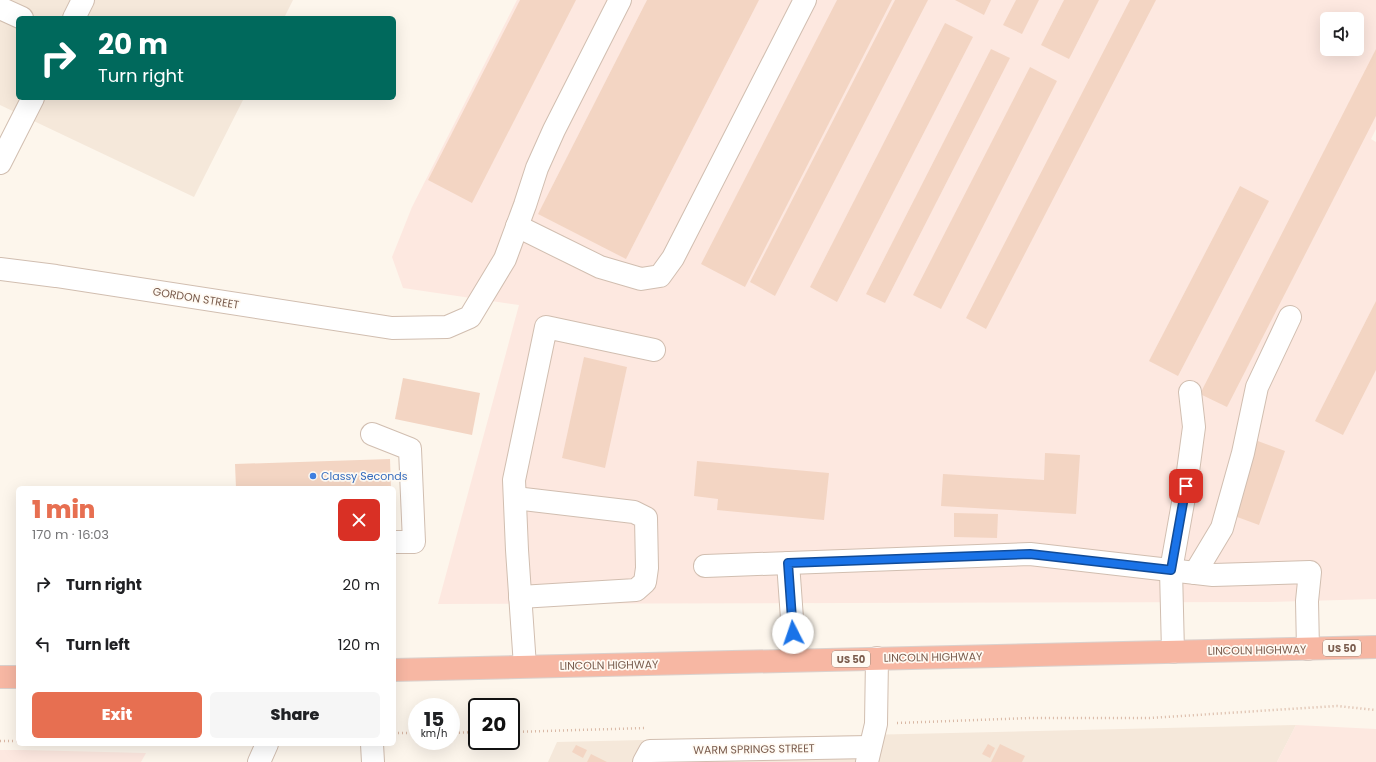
<!DOCTYPE html>
<meta charset="utf-8">
<style>
body{margin:0;font-family:Poppins,sans-serif;background:#f6f6f6;color:#202124;height:100vh;display:flex;flex-direction:column;font-size:15px;white-space:nowrap}
*{box-sizing:border-box;margin:0}
p{font-size:13px;color:#757577}
.icon{flex:none;width:22px;height:22px;fill:none;stroke:currentColor;stroke-width:2;stroke-linecap:round;stroke-linejoin:round}
.map{position:relative;flex:1;overflow:hidden}
.drawer{position:absolute;left:16px;top:486px;width:380px;height:260px;display:flex;flex-direction:column;background:#fff;border-radius:6px;box-shadow:0 4px 16px #0002}
.drawer>*{flex:none}
.top-card{position:absolute;left:16px;top:16px;width:380px;height:84px;border-radius:6px;box-shadow:0 4px 16px #0002;background:#00695c;color:#fff;overflow:hidden}
.buttons{position:absolute;left:1320px;top:12px;display:grid;gap:8px}
.buttons a{display:grid;place-items:center;width:44px;height:44px;border-radius:6px;background:#fff;box-shadow:0 4px 16px #0002;font-size:20px}
.speed{position:absolute;left:408px;top:698px;display:flex;gap:8px;font-size:20px;font-weight:700;text-align:center}
.speed>*{display:grid;place-content:center;width:52px;height:52px;border-radius:50%;background:#fff;box-shadow:0 4px 16px #0002;line-height:1}
.speed small{font-size:10px;font-weight:400}
.speed .limit{border:2px solid #111;border-radius:6px;background:#fff;color:#111}
.pin{position:absolute;display:grid;place-items:center;width:34px;height:34px;color:#fff;margin:-17px;border-radius:8px;box-shadow:0 2px 6px #0006}
.me{position:absolute;width:44px;margin:-22px;rotate:356deg;stroke-linejoin:round;filter:drop-shadow(0 0 3px #0008)}
.turn{display:flex;align-items:center;gap:14px;height:84px;padding:0 16px;font-size:18px}
.turn .icon{width:52px;height:52px;stroke-width:2.5}
.turn b{display:block;font-size:28px;line-height:34px}
.round{display:grid;place-items:center;flex:none;width:42px;height:42px;border-radius:6px;background:#f6f6f6}
.head{display:flex;align-items:center;justify-content:space-between;height:68px;padding:0 16px}
h1{font-size:24px;font-weight:800;line-height:30px;color:#e76f51}
.primary-button{display:flex;gap:8px;margin-top:auto;padding:8px 16px}
.primary-button a{flex:1;height:46px;border-radius:6px;background:#e76f51;color:#fff;font-size:16px;font-weight:800;line-height:46px;text-align:center}
.primary-button a+a{background:#f6f6f6;color:#202124}
ul{padding:0;list-style:none}
li{display:flex;align-items:center;gap:12px;height:60px;padding:0 16px}
li div{flex:1}
li b{display:block;font-size:15px}
li em{font-style:normal}
.map>svg:first-child{display:block}
.residential{fill:#f5e8da}
.commercial{fill:#fde8e0;fill-rule:evenodd}
.building{fill:#f3d5c3}
.lines{fill:none;stroke-linecap:round;stroke-linejoin:round}
.minor-casing{stroke:#d1beb0;stroke-width:24}
.highway-casing{stroke:#dad1cd;stroke-width:24}
.path{stroke:#d9b8a5;stroke-width:2.5;stroke-dasharray:1 3;stroke-linecap:butt}
.minor{stroke:#fff;stroke-width:22}
.highway{stroke:#f7b7a3;stroke-width:22}
.route-casing{stroke:#114b97;stroke-width:10}
.route{stroke:#1a73e8;stroke-width:7}
.shop-dot{fill:#3f7fe0;stroke:#fffaf3;stroke-width:1.5}
.labels{text-anchor:middle;dominant-baseline:central;stroke-width:3.5;stroke-linejoin:round;paint-order:stroke}
.shield{fill:#fffaf3;stroke:#a28b7f;stroke-width:1}
.shield-label{font-size:10px;font-weight:bold;fill:#7a5c4d}
.street-label{font-size:11px;fill:#7a5c4d;stroke:#fffaf3}
.shop-label{font-size:11px;fill:#366cbe;stroke:#fffaf3;text-anchor:start}
</style>
<div class="map">
<svg width="1376" height="762" viewBox="0 0 1376 762">
<rect width="100%" height="100%" fill="#fdf6ec"/>
<g class="residential">
<polygon points="0,0 293,0 284,18 18,18 18,98 244,98 194,197 0,105"/>
<polygon points="1296,725 1277,762 548,762 557,742"/>
</g>
<g class="commercial">
<path d="M517 0H1376V129L1371 139 1376 142V599L1270 602 438 604 519 305 403 288 392 257 412 207ZM1327 19H1357V49H1327Z"/>
<polygon points="1296,725 1376,729 1376,762 1277,762"/>
<polygon points="0,750 23,750 146,753 141,762 0,762"/>
</g>
<g class="building">
<polygon points="520,0 576,0 472,203 428,180"/>
<polygon points="647,0 759,0 626,259 538,214"/>
<polygon points="837,0 892,0 745,287 701,264"/>
<polygon points="895,0 928,0 775,296 750,282"/>
<polygon points="955,0 991,0 984,15"/>
<polygon points="1016,0 1039,0 1022,34 1003,25"/>
<polygon points="1064,0 1099,0 1069,59 1041,45"/>
<polygon points="1130,0 1156,0 986,329 966,318"/>
<polygon points="945,23 973,37 837,302 810,287"/>
<polygon points="991,49 1010,58 885,303 866,294"/>
<polygon points="1376,49 1376,116 1227,407 1200,394"/>
<polygon points="1030,67 1057,81 941,309 913,295"/>
<polygon points="1240,186 1269,201 1178,376 1149,361"/>
<polygon points="1376,301 1376,370 1343,435 1315,421"/>
<polygon points="584,357 627,367 605,468 562,458"/>
<polygon points="403,378 480,393 472,435 395,419"/>
<polygon points="1255,440 1285,451 1259,525 1229,514"/>
<polygon points="1045,453 1080,455 1076,514 941,506 943,474 1044,480"/>
<polygon points="390,459 391,488 236,488 235,464"/>
<polygon points="697,461 829,473 824,520 717,510 718,499 694,496"/>
<polygon points="954,513 998,514 997,538 954,537"/>
<polygon points="988,744 995,748 990,758 982,754"/>
<polygon points="1000,744 1025,756 1022,762 991,762"/>
<polygon points="576,745 587,750 583,758 572,752"/>
<polygon points="591,754 607,762 587,762"/>
</g>
<g class="lines">
<g class="minor-casing">
<g id="minor">
<polyline points="0,8 22,18"/>
<polyline points="74,18 83,0"/>
<polyline points="0,163 33,98"/>
<polyline points="517,226 600,267 641,279 660,276 673,258 805,0"/>
<polyline points="0,269 56,276 392,328 447,327 470,317 505,259 525,205 537,168 554,130 620,0"/>
<polyline points="372,434 410,449 414,542 394,542"/>
<polyline points="515,498 634,512 646,518 647,568 645,582 636,590 520,597"/>
<polyline points="788,563 795,660"/>
<polyline points="705,566 1030,554 1213,575 1310,572 1307,601 1308,649"/>
<polyline points="1195,573 1222,528 1243,453 1257,387 1290,317"/>
<polyline points="1173,652 1171,570 1186,486 1194,427 1190,392"/>
<polyline points="525,666 517,550 514,480 546,327 654,350"/>
<polyline points="372,744 373,762"/>
<polyline points="259,762 267,744"/>
<polyline points="644,762 650,751 870,747"/>
<polyline points="867,762 876,724 877,658"/>
</g>
</g>
<g class="highway-casing">
<g id="highway">
<polyline points="394,670 1376,647"/>
<polyline points="0,677 18,677"/>
</g>
</g>
<g class="path">
<polyline points="897,723 1030,718 1149,718 1337,706 1376,710"/>
<polyline points="511,732 646,728"/>
<polyline points="394,733 417,733"/>
<polyline points="451,733 477,732"/>
<polyline points="0,741 18,741"/>
</g>
<use href="#minor" class="minor"/>
<use href="#highway" class="highway"/>
</g>
<g class="lines">
<g class="route-casing">
<polyline id="route" points="793,633 788,563 1030,554 1171,570 1186,486"/>
</g>
<use href="#route" class="route"/>
</g>
<circle class="shop-dot" cx="313" cy="476" r="4"/>
<g class="labels">
<g class="shield">
<rect x="1323" y="640" width="38" height="16" rx="3"/>
<rect x="832" y="651" width="38" height="16" rx="3"/>
</g>
<g class="shield-label">
<text x="1342" y="648">US 50</text>
<text x="851" y="659">US 50</text>
</g>
<g class="street-label">
<text transform="translate(196 298) rotate(9)">GORDON STREET</text>
<text transform="translate(1257 650) rotate(-1)">LINCOLN HIGHWAY</text>
<text transform="translate(933 657) rotate(-1)">LINCOLN HIGHWAY</text>
<text transform="translate(609 665) rotate(-1)">LINCOLN HIGHWAY</text>
<text transform="translate(754 749) rotate(-1)">WARM SPRINGS STREET</text>
</g>
<g class="shop-label">
<text x="321" y="476">Classy Seconds</text>
</g>
</g>
</svg>
<div class="buttons">
<a><svg class="icon" aria-label="sound" viewBox="0 0 24 24"><path d="M4 9h4l5-4v14l-5-4H4zM17 9q2 3 0 6"/></svg></a>
</div>
<div class="speed"><div>15<small>km/h</small></div><div class="limit">20</div></div>
<div class="pin" style="left:1186px;top:486px;background:#d93025"><svg class="icon" aria-label="arrive" viewBox="0 0 24 24"><path d="M6 21V4h12l-3 4 3 4H6"/></svg></div>
<svg class="me" style="left:793px;top:633px" viewBox="-20 -20 40 40"><circle r="19" fill="#fff"/><path d="M0-13L10 11 0 6-10 11z" fill="#1a73e8"/></svg>
<div class="top-card">
<div class="turn"><svg class="icon" aria-label="right" viewBox="0 0 24 24"><path d="M7 20v-9h11M14 6l5 5-5 5"/></svg><div><b>20 m</b>Turn right</div></div>
</div>
<section class="drawer">
<div class="head"><div><h1>1 min</h1><p>170 m · 16:03</p></div><a class="round" style="background:#d93025;color:#fff"><svg class="icon" aria-label="close" viewBox="0 0 24 24"><path d="M6 6l12 12M18 6L6 18"/></svg></a></div>
<ul>
<li><svg class="icon" aria-label="right" viewBox="0 0 24 24"><path d="M7 20v-9h11M14 6l5 5-5 5"/></svg><div><b>Turn right</b></div><em>20 m</em></li>
<li><svg class="icon" aria-label="left" viewBox="0 0 24 24"><path d="M17 20v-9H6M10 6l-5 5 5 5"/></svg><div><b>Turn left</b></div><em>120 m</em></li>
</ul>
<div class="primary-button"><a>Exit</a><a>Share</a></div>
</section>
</div>
